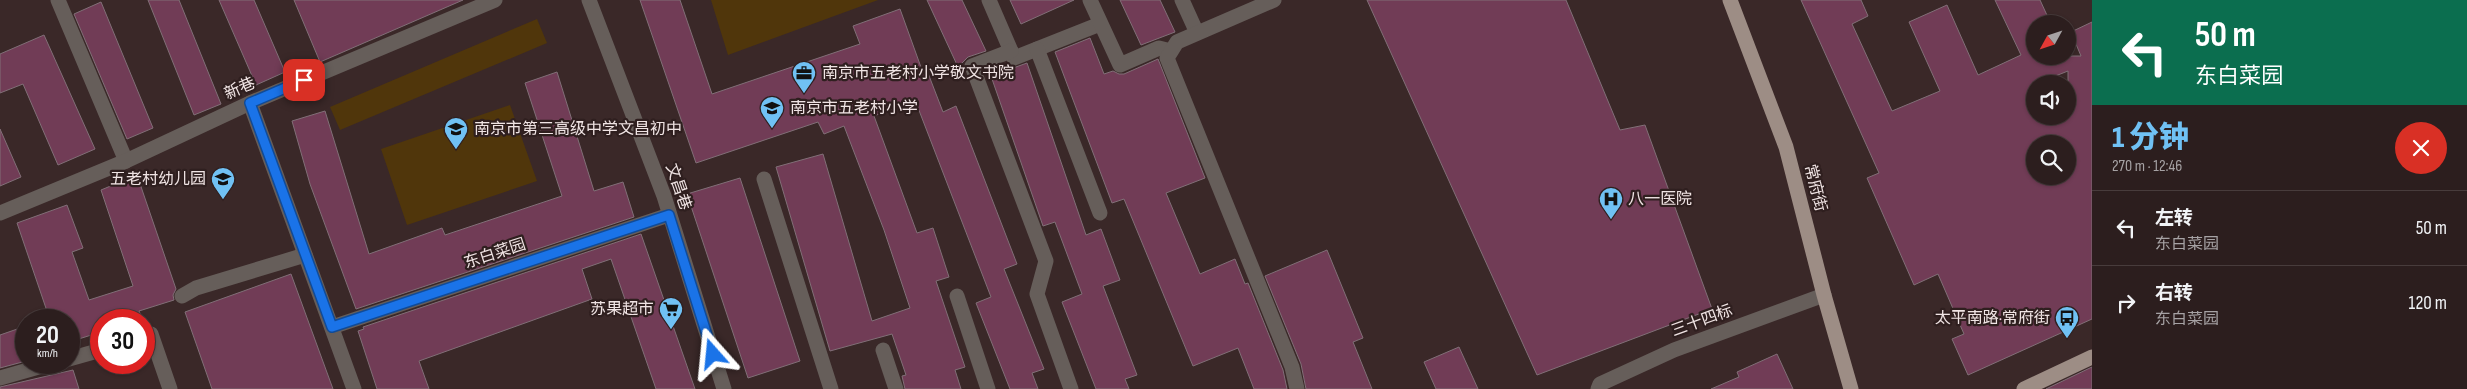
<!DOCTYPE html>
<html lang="zh">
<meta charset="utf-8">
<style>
body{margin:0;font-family:"Sofia Sans Condensed","Noto Sans SC",sans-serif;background:#382b2b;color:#f1f3f6;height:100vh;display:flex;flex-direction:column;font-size:19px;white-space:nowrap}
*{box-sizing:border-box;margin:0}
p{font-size:16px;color:#a6a2a4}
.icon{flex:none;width:28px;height:28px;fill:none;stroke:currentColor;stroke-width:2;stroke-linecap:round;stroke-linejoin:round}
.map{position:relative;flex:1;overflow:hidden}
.sheet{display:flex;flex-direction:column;background:#2c1e1e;width:375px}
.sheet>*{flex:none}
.banner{background:#0b6e4f;color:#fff;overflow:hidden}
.needle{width:32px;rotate:230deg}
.tools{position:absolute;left:2026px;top:15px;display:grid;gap:10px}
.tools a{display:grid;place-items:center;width:50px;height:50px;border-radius:50%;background:#2c1e1e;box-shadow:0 1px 4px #0004,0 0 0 1px #483c3c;font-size:25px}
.speed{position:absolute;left:15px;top:309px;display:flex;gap:10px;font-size:25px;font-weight:700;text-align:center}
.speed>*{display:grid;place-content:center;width:65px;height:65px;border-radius:50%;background:#2c1e1e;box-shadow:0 1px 4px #0004,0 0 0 1px #483c3c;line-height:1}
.speed small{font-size:12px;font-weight:400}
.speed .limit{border:8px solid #d22;background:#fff;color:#111}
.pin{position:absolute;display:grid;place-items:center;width:42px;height:42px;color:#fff;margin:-21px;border-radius:10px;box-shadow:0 2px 8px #0006}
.me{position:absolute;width:55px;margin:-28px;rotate:342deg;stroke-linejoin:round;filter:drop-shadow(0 0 4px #0008)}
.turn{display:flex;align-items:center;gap:18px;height:105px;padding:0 20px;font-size:22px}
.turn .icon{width:65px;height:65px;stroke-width:2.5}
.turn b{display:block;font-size:35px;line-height:42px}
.round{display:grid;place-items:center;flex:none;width:52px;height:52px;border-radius:26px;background:#382b2b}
.headline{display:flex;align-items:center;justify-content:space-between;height:85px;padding:0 20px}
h1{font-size:30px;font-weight:800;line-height:38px;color:#70c1f4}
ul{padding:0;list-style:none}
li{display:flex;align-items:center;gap:15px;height:75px;padding:0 20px;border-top:1px solid #483c3c}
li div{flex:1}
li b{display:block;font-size:19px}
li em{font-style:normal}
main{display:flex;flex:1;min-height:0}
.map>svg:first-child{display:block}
.green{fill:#50360b}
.building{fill:#713c56;stroke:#816f77;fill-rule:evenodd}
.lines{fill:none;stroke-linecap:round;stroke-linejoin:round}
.minor{stroke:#665e5a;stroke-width:15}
.major{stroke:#9d8d85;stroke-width:15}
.route-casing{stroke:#114b97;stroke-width:12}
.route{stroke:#1a73e8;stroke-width:9}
.labels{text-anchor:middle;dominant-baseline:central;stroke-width:4.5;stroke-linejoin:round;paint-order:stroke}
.poi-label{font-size:16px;fill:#f0e4e4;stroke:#2f1f1f;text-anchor:start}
.street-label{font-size:16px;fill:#f0e4e4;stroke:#2f1f1f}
</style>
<main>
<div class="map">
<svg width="2092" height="389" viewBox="0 0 2092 389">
<rect width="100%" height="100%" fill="#3a2828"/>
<g class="green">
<polygon points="711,0 878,0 728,55"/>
<polygon points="537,19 547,43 340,130 330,107"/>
<polygon points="510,105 537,181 407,225 381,149"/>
</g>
<g class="building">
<polygon points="148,0 179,0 221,104 194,115"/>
<polygon points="219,0 254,0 285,72 256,85"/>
<polygon points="294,0 463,0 320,62"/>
<polygon points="640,0 680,0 712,94 860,44 853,26 900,9 922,70 926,68 943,112 956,106 1017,264 1004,269 1044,369 1032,373 1038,389 1010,389 976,303 991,297 915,100 874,116 917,233 933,228 949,277 936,281 965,367 955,370 961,389 905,389 902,376 906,375 892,334 830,351 776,167 823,154 872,321 910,308 884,230 844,126 824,134 818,122 696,163"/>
<polygon points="927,0 962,0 986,51 968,57 958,67"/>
<polygon points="1010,0 1074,0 1021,24"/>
<polygon points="1120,0 1160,0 1175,32 1141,45"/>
<polygon points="1367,0 1566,0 1620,130 1645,125 1712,309 1537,375"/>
<path d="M1801 0H1861L1868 16 1852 24 1892 111 1940 91 1909 22 1947 5 1978 75 2021 55 1995 0H2040L2051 24H2035V56H2081L2071 32 2092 22V319L1968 375 1952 339 1964 334 1938 274 1914 285 1867 178 1879 173ZM2068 71V116H2035V84ZM2035 144H2068V176H2035Z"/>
<polygon points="101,2 153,128 127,139 74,14"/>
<polygon points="44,35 95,149 58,165 23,84 0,93 0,54"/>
<polygon points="1090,38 1104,74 1113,71 1119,74 1124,74 1158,59 1205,178 1166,193 1200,274 1235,259 1245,284 1248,283 1283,370 1287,389 1254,389 1238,348 1193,366 1124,199 1112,203 1055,52"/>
<polygon points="1027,63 1086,235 1101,229 1120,280 1103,286 1137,375 1125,379 1129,389 1096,389 1062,302 1082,294 1055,222 1043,226 991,76"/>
<polygon points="557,72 594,191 623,182 634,217 356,309 310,184 292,121 325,111 369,254 442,228 445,235 562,196 525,83"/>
<polygon points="0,129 21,177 0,186"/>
<polygon points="137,175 176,289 173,295 174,300 139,311 143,320 101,320 101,332 69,342 69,320 50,320 17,223 67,205 83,248 72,252 89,300 133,286 101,190"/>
<polygon points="740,178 800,361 748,378 687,194"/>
<polygon points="641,234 695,389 656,389 611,259 582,269 592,299 419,361 429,389 377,389 358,331 364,329 363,327"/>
<polygon points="1327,250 1363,338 1353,342 1372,389 1306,389 1301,364 1265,276"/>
<polygon points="291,274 333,389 212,389 185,312"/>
<polygon points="26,326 26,361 0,368 0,335"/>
<polygon points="1459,347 1478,389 1436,389 1424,362"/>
<polygon points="1777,354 1793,389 1711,389 1739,377 1737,372"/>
<polygon points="2092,367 2092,389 2046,389"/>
<polygon points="73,370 79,389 0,389 0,387"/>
</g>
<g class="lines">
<g class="minor">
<polyline points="58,0 126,161"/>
<polyline points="589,0 664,196 724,389"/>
<polyline points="989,0 1014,58 1100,24"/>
<polyline points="1090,0 1120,65 1159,48 1171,51"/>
<polyline points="1182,0 1197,33"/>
<polyline points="1274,0 1177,42 1167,58 1292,367 1297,389"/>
<polyline points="1037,49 1100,213"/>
<polyline points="1011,51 972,66 1046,261 1037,294 1071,389"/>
<polyline points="250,103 354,389"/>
<polyline points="764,179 831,389"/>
<polyline points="0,213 126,161 250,103 495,0"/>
<polyline points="182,296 196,288 305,255"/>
<polyline points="957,296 988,389"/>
<polyline points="332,327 669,215"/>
<polyline points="144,337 151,334 170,389"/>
<polyline points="883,350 896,389"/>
<polyline points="69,359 101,350"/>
<polyline points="0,378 56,362"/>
<polyline points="1598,389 1600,384 1674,350 1824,295"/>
</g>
<g class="major">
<polyline points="1730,0 1786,147 1824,295 1851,389"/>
<polyline points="2024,389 2092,357"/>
</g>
</g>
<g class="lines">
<g class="route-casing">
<polyline id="route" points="304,80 250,103 332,327 669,215 713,354"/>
</g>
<use href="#route" class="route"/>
</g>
<defs>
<g id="office-pin" transform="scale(1.25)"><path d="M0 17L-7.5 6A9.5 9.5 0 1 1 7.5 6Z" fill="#70c1f4" stroke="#2f1f1f"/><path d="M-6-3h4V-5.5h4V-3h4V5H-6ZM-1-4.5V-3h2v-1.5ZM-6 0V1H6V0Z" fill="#111"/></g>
<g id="school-pin" transform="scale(1.25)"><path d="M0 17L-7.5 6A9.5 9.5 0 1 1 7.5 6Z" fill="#70c1f4" stroke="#2f1f1f"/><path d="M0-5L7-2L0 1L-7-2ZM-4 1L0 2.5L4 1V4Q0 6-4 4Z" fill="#111"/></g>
<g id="hospital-pin" transform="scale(1.25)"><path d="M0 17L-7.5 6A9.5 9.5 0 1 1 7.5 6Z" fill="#70c1f4" stroke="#2f1f1f"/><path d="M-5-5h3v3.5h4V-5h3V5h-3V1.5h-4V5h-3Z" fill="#111"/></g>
<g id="supermarket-pin" transform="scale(1.25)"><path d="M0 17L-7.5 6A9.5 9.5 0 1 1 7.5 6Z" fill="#70c1f4" stroke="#2f1f1f"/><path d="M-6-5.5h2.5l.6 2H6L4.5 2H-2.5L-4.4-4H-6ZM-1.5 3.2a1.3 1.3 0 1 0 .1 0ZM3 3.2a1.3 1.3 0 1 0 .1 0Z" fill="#111"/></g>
<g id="bus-pin" transform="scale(1.25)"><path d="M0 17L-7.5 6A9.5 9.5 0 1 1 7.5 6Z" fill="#70c1f4" stroke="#2f1f1f"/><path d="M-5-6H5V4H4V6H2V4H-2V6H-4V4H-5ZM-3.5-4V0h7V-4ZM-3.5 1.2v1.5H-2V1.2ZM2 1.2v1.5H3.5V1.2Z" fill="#111"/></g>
</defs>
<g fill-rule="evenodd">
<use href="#office-pin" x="804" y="73"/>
<use href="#school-pin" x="772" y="108"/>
<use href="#school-pin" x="456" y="129"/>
<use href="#school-pin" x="223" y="179"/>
<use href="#hospital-pin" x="1611" y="199"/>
<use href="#supermarket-pin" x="671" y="309"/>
<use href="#bus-pin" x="2067" y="318"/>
</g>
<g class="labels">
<g class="poi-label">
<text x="822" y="73">南京市五老村小学敬文书院</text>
<text x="790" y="108">南京市五老村小学</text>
<text x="474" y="129">南京市第三高级中学文昌初中</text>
<text x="206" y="179" text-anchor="end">五老村幼儿园</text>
<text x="1628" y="199">八一医院</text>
<text x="654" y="309" text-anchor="end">苏果超市</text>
<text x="2050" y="318" text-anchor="end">太平南路·常府街</text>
</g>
<g class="street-label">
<text transform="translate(240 89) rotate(-24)">新巷</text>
<text transform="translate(678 187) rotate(71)">文昌巷</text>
<text transform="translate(1815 188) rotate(76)">常府街</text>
<text transform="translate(495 254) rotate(-18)">东白菜园</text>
<text transform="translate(1702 321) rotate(-20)">三十四标</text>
</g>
</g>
</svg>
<div class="tools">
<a><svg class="needle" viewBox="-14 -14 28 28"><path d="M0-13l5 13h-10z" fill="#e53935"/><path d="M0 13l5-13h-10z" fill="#a6a2a4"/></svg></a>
<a><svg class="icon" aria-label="sound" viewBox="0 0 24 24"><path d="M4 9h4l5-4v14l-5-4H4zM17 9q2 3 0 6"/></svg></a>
<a><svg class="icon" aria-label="search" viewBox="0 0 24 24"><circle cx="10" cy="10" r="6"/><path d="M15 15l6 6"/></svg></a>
</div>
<div class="speed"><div>20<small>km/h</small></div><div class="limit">30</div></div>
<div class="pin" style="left:304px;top:80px;background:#d93025"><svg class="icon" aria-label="arrive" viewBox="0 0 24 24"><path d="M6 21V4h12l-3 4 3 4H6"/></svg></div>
<svg class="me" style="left:713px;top:354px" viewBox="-20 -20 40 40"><path d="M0-17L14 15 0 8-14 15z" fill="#1a73e8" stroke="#fff" stroke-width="4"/></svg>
</div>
<section class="sheet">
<div class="banner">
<div class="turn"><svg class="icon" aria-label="left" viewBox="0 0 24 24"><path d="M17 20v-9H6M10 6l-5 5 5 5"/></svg><div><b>50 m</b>东白菜园</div></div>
</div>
<div class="headline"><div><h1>1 分钟</h1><p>270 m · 12:46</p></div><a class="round" style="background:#d93025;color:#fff"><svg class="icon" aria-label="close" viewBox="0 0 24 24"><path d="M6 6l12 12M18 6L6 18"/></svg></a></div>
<ul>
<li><svg class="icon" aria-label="left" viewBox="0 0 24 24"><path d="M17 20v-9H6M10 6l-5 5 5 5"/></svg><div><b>左转</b><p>东白菜园</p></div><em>50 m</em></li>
<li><svg class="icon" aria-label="right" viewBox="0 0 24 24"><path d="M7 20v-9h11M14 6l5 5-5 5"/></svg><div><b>右转</b><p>东白菜园</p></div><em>120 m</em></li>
</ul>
</section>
</main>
